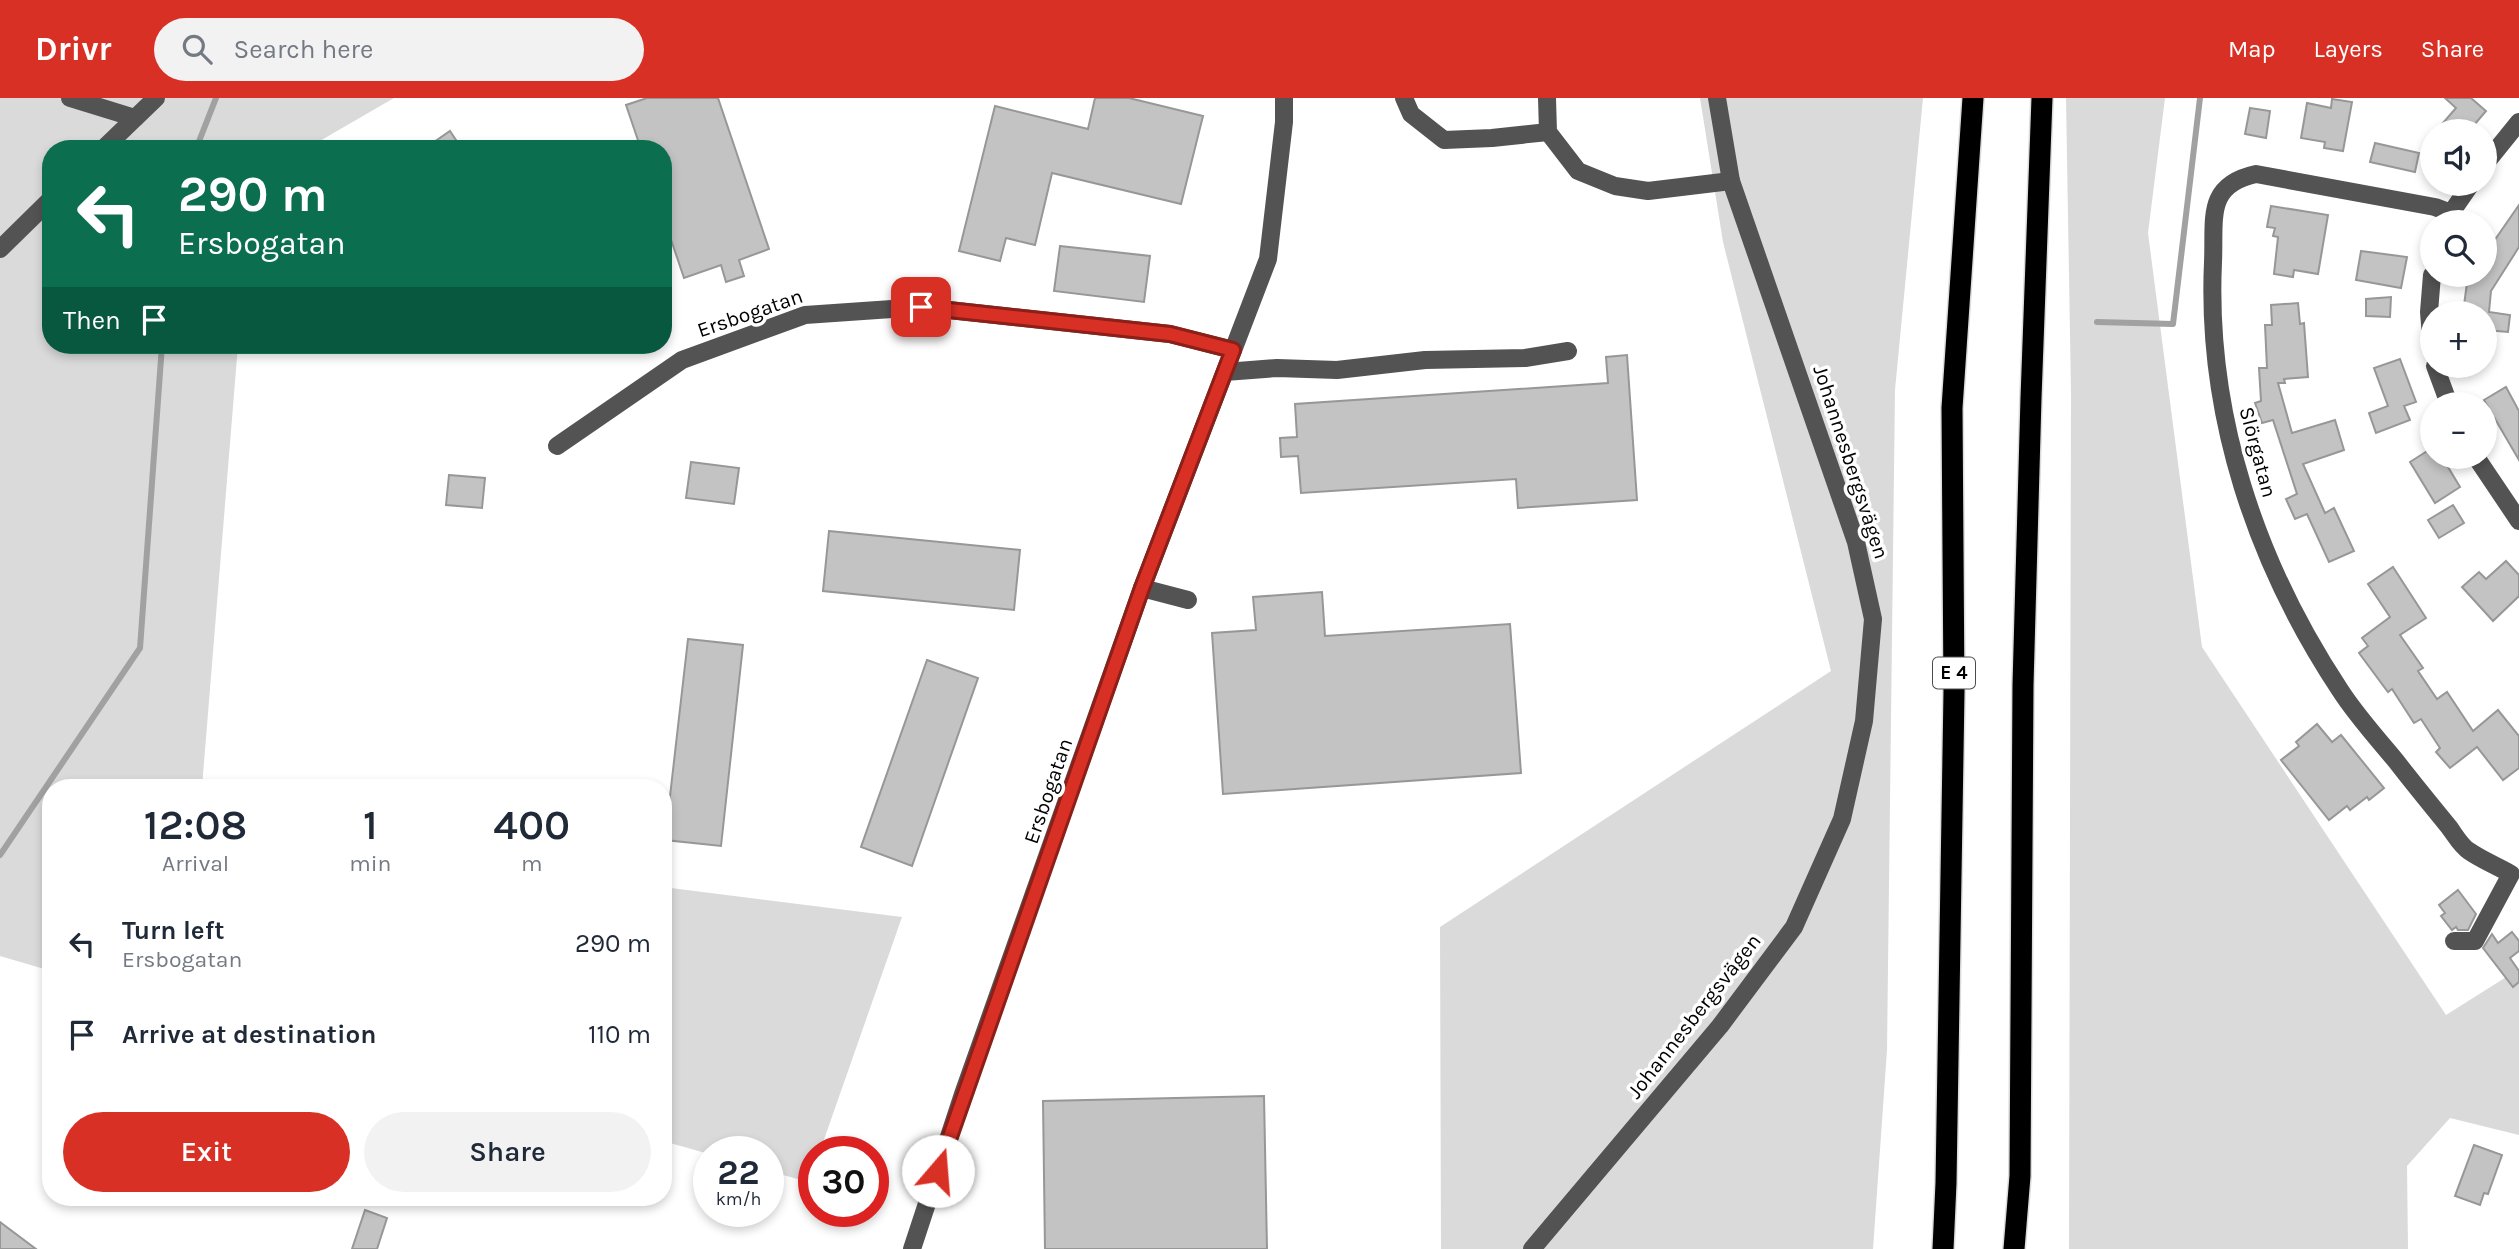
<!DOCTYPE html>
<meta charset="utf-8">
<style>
body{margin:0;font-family:Karla,sans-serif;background:#f2f2f3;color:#1f2937;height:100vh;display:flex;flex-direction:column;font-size:26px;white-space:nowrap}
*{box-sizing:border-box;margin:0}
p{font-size:23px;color:#747a83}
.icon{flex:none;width:38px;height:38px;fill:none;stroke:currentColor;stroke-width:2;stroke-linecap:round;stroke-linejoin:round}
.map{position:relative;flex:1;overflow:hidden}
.drawer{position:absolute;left:42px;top:681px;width:630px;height:427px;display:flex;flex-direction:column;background:#fff;border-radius:28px;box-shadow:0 4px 10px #0003}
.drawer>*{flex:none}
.top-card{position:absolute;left:42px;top:42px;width:630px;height:214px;border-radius:28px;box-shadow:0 4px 10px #0003;background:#0b6e4f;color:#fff;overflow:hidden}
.controls{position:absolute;left:2420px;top:21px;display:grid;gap:14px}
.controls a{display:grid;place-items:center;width:77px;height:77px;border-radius:50%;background:#fff;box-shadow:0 4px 10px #0003;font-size:35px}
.speed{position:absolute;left:693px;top:1038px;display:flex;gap:14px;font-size:35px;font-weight:700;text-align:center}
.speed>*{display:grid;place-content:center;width:91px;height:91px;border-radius:50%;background:#fff;box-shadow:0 4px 10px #0003;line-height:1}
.speed small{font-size:18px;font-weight:400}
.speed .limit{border:10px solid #d22;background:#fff;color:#111}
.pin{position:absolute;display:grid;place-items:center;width:60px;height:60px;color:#fff;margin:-30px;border-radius:14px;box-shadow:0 4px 10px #0006}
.me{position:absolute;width:77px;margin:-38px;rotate:18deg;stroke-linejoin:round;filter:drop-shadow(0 0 5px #0008)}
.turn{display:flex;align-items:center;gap:24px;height:147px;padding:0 21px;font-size:32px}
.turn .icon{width:91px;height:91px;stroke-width:2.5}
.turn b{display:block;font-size:49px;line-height:60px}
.then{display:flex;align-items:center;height:66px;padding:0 21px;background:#0003;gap:14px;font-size:26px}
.eta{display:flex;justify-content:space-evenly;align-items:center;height:119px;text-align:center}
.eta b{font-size:42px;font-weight:600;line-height:49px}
.cta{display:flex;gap:14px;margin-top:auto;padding:14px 21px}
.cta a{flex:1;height:80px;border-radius:42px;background:#d93025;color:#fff;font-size:28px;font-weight:600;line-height:80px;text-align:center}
.cta a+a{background:#f2f2f3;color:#1f2937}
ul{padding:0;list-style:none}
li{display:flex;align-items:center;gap:21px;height:91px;padding:0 21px}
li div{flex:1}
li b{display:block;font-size:26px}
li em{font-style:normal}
header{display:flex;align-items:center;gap:42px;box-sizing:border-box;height:98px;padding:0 35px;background:#d93025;color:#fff}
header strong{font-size:33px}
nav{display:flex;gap:38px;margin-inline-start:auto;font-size:24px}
.search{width:490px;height:63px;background:#f2f2f3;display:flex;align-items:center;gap:18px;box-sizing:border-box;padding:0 24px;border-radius:38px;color:#747a83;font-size:26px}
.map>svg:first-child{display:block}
.green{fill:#dadada}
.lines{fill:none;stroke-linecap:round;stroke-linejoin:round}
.stream{stroke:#a1a1a1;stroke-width:6}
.building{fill:#c3c3c3;stroke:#979797;stroke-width:2}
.highway-casing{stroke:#dbdbdb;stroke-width:24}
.minor{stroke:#535353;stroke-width:18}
.highway{stroke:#000;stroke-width:21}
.route-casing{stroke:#8d1f18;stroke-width:18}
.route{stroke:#d93025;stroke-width:12}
.labels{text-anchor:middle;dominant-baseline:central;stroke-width:7;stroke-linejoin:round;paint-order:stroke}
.shield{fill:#fff;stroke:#4c4c4c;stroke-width:2}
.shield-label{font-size:19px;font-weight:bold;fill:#000}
.street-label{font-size:21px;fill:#000;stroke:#fff}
</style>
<header>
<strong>Drivr</strong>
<div class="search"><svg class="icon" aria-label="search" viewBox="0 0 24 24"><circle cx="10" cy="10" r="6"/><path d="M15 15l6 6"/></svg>Search here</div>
<nav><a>Map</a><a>Layers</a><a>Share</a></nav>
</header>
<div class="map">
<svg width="2519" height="1151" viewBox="0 0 2519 1151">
<rect width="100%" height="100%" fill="#fff"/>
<g class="green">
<polygon points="0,0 394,0 306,51 51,51 51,247 238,247 202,689 51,690 51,873 0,858"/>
<polygon points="1700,0 1923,0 1895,292 1887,952 1873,1151 1441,1151 1440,829 1831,573 1723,144"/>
<polygon points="2066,0 2165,0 2148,135 2202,549 2446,917 2519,871 2519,1037 2450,1020 2407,1068 2408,1151 2069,1151 2071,295"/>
<polygon points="663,789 902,819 820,1053 814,1054 814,1072 809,1084 768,1073 768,1054 709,1054 709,1056 663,1043"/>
</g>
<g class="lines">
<g class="stream">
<polyline points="196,51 216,0"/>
<polyline points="2097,224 2173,226 2200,0"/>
<polyline points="0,757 140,550 162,247"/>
</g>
</g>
<g class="building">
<polygon points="647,0 718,0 769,151 739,162 744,178 726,184 721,167 684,180 663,118 663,51 641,51 626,7"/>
<polygon points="1095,0 1129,0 1203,18 1181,106 1052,75 1035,147 1006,140 1000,163 959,153 995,8 1088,31"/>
<polygon points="2445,0 2471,0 2486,13 2469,33 2436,33 2456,10"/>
<polygon points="2332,1 2352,4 2343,53 2324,50 2325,44 2301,40 2307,5 2331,10"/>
<polygon points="2250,10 2270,13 2266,40 2245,36"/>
<polygon points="450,33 462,51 424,51"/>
<polygon points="2375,45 2419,55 2415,74 2370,64"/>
<polygon points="2519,107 2519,149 2491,193 2489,214 2510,217 2508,234 2485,232 2485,215 2463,215 2468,177 2485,177 2485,156"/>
<polygon points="2271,108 2328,117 2318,176 2294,172 2293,179 2274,176 2278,139 2273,138 2275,130 2267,129"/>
<polygon points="1060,148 1150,158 1144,204 1054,193"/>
<polygon points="2361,153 2407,159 2401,190 2356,182"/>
<polygon points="2391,199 2390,219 2366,218 2366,201"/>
<polygon points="2298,205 2300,226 2304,225 2308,279 2284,281 2285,285 2278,285 2292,335 2335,322 2344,352 2303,366 2325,415 2334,410 2354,453 2329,464 2307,416 2295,421 2286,401 2297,396 2273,322 2262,325 2255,305 2261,303 2259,270 2267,270 2265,227 2272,227 2271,207"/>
<polygon points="1627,257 1637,402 1518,410 1516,381 1301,395 1298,358 1281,359 1280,340 1297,339 1295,306 1608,285 1606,259"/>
<polygon points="2400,261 2416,304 2404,308 2410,322 2376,335 2369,315 2388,308 2374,270"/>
<polygon points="2506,289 2519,313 2519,362 2484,302"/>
<polygon points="2432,350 2432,359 2442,359 2460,389 2435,405 2410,364"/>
<polygon points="691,364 739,370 734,406 686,400"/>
<polygon points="449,377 485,380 482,410 446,407"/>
<polygon points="2453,407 2464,425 2439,440 2428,422"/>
<polygon points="829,433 1020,452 1014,512 823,493"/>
<polygon points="2506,463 2519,477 2519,498 2493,523 2462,489 2479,474 2486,481"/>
<polygon points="2393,469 2426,520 2400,537 2423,570 2418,573 2437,601 2447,594 2473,633 2498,612 2519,638 2519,670 2503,682 2477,649 2450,670 2436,654 2440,650 2421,621 2414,625 2392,591 2388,594 2359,555 2368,548 2362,540 2390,519 2368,486"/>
<polygon points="1322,494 1325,538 1510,526 1521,675 1223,696 1212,535 1256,532 1253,499"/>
<polygon points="688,541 743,547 721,748 665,742"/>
<polygon points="927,562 978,580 912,768 861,749"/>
<polygon points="2317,626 2332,644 2341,637 2384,690 2369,702 2367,699 2350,712 2347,708 2329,722 2281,662 2299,648 2296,644"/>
<polygon points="2458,792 2476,816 2468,832 2458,832 2456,829 2452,832 2441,818 2445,815 2439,807"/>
<polygon points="2512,834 2519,843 2519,853 2510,860 2519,873 2519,884 2513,889 2483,850 2492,836 2498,845"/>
<polygon points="1264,998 1267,1151 1045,1151 1043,1003"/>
<polygon points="2474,1047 2502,1057 2488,1096 2484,1095 2480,1107 2455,1098"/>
<polygon points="365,1112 387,1120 377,1151 352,1151"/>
<polygon points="0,1124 36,1151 0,1151"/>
</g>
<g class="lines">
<g class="highway-casing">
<g id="highway">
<polyline points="1943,1151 1946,1085 1954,594 1952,310 1973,0"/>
<polyline points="2014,1151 2020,1078 2023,587 2031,300 2042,0"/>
</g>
</g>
<g class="minor">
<polyline points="70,0 135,20"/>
<polyline points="1404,0 1411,16 1444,42 1492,40 1548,34"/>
<polyline points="1547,0 1548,34 1578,73 1615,88 1648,93 1731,83"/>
<polyline points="103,51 156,0"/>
<polyline points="2485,66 2519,24"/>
<path d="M2451 115 2435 109 2256 76C2205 87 2215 121 2213 164 2206 317 2256 465 2340 592 2356 617 2377 640 2396 663 2413 685 2431 707 2449 729 2455 737 2461 748 2469 753 2482 762 2497 768 2511 776L2475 843H2454"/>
<polyline points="2448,124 2451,115 2471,86"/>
<polyline points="0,151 51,101"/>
<polyline points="2432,177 2429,214 2432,250"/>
<polyline points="2435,268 2449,306"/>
<polyline points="1225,274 1277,270 1337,272 1425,262 1525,260 1568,253"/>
<polyline points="557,348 682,262 805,217 921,209 1170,236 1233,252"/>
<polyline points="2476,359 2519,423"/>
<polyline points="1142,490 1188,502"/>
<polyline points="912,1151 963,996 1142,490 1268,161 1284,24 1284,0"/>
<polyline points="1532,1151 1720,928 1794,829 1842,721 1864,623 1873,521 1856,444 1731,83 1717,0"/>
</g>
<use href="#highway" class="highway"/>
</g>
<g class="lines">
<g class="route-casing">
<polyline id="route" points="921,209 1170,236 1233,252 1142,490 938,1073"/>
</g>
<use href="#route" class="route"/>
</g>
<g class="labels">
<rect class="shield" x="1933" y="559.5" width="42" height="31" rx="5"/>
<g class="shield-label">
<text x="1954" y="575">E 4</text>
</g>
<g class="street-label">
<text transform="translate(750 215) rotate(-19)">Ersbogatan</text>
<text transform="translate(2258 354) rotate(75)">Slörgatan</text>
<text transform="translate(1851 364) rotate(72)">Johannesbergsvägen</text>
<text transform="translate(1048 693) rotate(-71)">Ersbogatan</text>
<text transform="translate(1694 918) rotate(-52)">Johannesbergsvägen</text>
</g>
</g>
</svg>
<div class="controls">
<a><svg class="icon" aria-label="sound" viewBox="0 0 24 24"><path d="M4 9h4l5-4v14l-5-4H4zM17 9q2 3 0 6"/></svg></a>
<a><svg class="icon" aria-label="search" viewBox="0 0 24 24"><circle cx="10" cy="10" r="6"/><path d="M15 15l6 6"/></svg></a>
<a>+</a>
<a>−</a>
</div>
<div class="speed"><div>22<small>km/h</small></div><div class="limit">30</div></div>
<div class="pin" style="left:921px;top:209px;background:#d93025"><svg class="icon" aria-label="arrive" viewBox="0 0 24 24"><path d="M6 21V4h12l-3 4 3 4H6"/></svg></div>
<svg class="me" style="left:938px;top:1073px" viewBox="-20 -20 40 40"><circle r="19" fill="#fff"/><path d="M0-13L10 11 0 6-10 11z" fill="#d93025"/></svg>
<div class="top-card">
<div class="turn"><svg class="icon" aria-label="left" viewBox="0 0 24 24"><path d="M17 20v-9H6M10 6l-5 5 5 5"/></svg><div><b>290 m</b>Ersbogatan</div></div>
<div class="then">Then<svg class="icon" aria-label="arrive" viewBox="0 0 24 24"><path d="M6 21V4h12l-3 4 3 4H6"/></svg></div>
</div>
<section class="drawer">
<div class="eta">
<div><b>12:08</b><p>Arrival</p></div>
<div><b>1</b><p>min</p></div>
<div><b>400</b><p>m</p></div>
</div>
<ul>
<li><svg class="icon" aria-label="left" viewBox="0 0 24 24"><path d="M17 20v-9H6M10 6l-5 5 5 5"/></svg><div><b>Turn left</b><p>Ersbogatan</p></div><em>290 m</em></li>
<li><svg class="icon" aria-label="arrive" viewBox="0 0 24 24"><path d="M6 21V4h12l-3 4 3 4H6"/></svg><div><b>Arrive at destination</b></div><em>110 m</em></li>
</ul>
<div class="cta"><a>Exit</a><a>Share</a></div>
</section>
</div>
